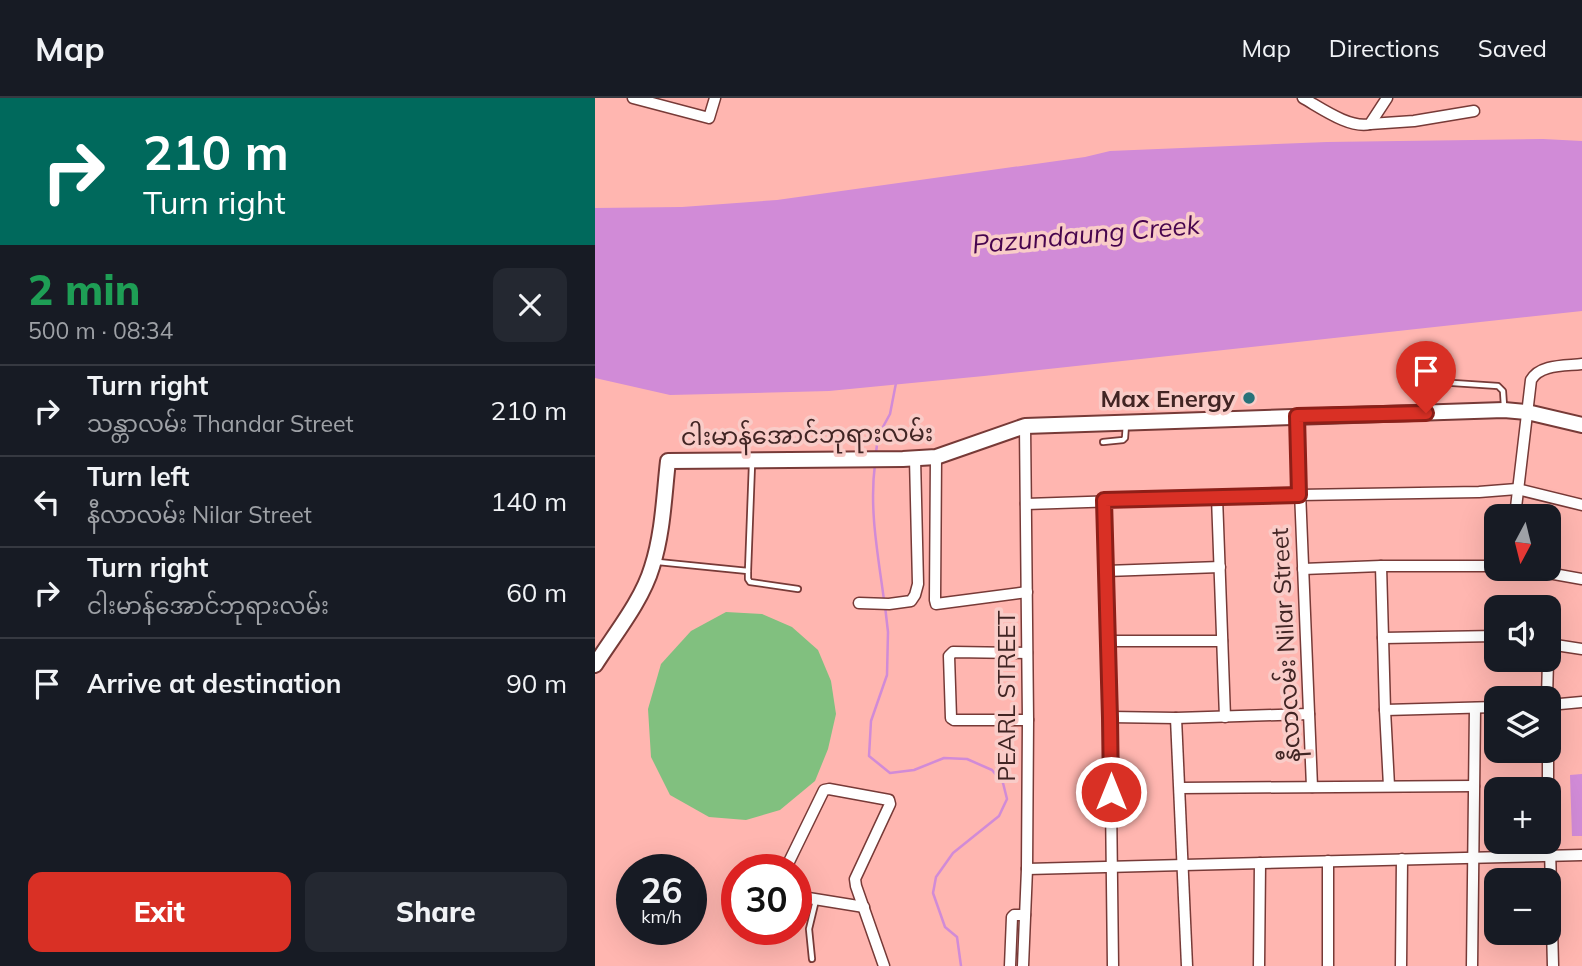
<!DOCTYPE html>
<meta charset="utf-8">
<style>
body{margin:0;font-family:Mulish,"Noto Sans Myanmar",sans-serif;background:#242831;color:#f1f3f6;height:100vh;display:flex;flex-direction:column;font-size:26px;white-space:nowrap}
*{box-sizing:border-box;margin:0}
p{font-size:23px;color:#9ea1a6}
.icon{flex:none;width:38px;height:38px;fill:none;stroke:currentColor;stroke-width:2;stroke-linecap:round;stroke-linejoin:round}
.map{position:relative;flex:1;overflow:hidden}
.panel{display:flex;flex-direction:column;background:#171b24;width:595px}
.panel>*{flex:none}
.banner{background:#00695c;color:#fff;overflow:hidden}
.needle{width:46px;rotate:187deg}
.tools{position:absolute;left:889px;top:406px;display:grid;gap:14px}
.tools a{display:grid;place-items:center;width:77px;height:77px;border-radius:14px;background:#171b24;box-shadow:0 7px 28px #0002;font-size:35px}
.speed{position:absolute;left:21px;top:756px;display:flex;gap:14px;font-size:35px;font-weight:700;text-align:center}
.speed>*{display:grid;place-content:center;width:91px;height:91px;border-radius:50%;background:#171b24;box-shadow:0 7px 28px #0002;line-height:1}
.speed small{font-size:18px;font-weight:400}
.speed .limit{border:10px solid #d22;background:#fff;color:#111}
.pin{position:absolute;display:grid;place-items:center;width:60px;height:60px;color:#fff;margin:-72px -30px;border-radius:50% 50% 50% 0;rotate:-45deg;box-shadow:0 0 7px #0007}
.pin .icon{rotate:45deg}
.me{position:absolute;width:77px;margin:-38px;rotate:0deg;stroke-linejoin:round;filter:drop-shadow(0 0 5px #0008)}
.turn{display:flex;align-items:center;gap:24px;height:147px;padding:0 28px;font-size:32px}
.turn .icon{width:91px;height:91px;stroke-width:2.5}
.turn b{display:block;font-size:49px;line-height:60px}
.round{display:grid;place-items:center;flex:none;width:74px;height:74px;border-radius:14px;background:#242831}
.head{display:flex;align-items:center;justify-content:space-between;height:119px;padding:0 28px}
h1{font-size:42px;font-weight:800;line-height:52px;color:#1e9e55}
.button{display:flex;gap:14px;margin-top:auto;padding:14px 28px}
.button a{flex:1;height:80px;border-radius:14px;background:#d93025;color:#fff;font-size:28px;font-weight:800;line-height:80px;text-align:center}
.button a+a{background:#242831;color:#f1f3f6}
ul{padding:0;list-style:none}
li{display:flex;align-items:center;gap:21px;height:91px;padding:0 28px;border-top:2px solid #363941}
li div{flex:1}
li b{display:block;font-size:26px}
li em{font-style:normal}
header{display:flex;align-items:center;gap:42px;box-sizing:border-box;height:98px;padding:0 35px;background:#171b24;border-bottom:2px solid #363941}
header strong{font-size:33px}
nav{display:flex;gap:38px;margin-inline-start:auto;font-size:24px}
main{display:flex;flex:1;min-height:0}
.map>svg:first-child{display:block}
.green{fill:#81c07f}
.water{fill:#d18bd7}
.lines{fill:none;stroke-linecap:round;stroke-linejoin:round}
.stream{stroke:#d18bd7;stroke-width:2.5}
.service-casing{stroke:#773a37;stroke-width:8}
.minor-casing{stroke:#773a37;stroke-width:13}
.secondary-casing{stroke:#773a37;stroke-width:18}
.service{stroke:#fff;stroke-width:4.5}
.minor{stroke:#fff;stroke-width:10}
.secondary{stroke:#fff;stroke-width:14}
.route-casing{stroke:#8d1f18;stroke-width:18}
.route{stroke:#d93025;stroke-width:12}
.poi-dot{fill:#287279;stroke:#f9ccc8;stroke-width:2.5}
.labels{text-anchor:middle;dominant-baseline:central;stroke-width:7;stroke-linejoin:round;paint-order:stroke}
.poi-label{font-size:24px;font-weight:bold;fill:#412524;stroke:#f9ccc8;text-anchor:end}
.street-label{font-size:24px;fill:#412524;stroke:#f9ccc8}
.water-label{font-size:26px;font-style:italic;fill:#47054e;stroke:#f9ccc8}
</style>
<header>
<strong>Map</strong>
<nav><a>Map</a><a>Directions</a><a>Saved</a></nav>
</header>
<main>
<section class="panel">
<div class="banner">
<div class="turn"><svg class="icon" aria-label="right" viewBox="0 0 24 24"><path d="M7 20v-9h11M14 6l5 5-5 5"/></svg><div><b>210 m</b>Turn right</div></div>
</div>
<div class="head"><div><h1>2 min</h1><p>500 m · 08:34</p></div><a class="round"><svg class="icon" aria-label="close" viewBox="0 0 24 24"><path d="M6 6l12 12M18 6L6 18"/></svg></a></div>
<ul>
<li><svg class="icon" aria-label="right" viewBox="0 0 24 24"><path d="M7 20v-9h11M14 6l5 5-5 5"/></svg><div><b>Turn right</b><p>သန္တာလမ်း Thandar Street</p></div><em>210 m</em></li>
<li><svg class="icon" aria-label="left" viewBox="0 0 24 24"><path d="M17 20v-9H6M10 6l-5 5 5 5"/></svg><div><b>Turn left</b><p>နီလာလမ်း Nilar Street</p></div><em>140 m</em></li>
<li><svg class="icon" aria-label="right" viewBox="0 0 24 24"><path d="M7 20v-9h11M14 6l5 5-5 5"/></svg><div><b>Turn right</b><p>ငါးမာန်အောင်ဘုရားလမ်း</p></div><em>60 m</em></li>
<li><svg class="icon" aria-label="arrive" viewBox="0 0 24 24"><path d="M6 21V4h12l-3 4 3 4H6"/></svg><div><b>Arrive at destination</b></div><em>90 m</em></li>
</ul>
<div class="button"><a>Exit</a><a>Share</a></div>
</section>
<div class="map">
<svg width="987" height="868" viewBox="0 0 987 868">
<rect width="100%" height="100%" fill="#ffb6b0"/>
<polygon class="green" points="131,514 167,516 197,529 223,552 236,583 241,616 233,651 220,683 185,712 151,722 114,719 75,697 56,659 53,611 66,566 96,533"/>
<g class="water">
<polygon points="948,41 987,43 987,213 389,278 234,293 75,297 0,280 0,110 87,109 182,102 490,59 515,53 732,44"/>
<polygon points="987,676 987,738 977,738 975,677"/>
</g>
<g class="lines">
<g class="stream">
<polyline points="281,355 283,338 295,316 301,285"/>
<path d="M280 366C274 411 283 457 289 502"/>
<polyline points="290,508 293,534 292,577 276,623 274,658 295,675 319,672 349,660 372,661 397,672 408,685 412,701 404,718 358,755 341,779 338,795 350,829 362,839 366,868"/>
</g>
<g class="service-casing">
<g id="service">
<polyline points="843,284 903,288 908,293 909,308"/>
<polyline points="508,344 528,342 530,340 531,326"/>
<polyline points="63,464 153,473 157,366"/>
<polyline points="153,473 153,481 155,484 203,491"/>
<polyline points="217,861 214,831 221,802"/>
</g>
</g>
<g class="minor-casing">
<g id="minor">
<polyline points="38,0 114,20 120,0"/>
<path d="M708 0C726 10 755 31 775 26L792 0"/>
<polyline points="775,26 819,23 879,13"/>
<polyline points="702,319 717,689"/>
<polyline points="341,359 340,502 341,506 432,494"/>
<polyline points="622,399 630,619"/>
<polyline points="509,402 515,619 518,868"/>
<polyline points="431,406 704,397 884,394 922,391 987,407"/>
<path d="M920 418 936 282C945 266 970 268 987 266"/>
<polyline points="786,468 790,612 794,688"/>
<polyline points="708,471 786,468 901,468"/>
<polyline points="931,471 987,481"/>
<polyline points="511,473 625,469"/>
<polyline points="264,505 294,506 316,503 320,497 323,486 320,360"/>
<polyline points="788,540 901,538"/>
<polyline points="513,543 627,543"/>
<polyline points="954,546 987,551"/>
<polyline points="432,555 358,554 354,558 356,620 359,622 433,622"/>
<polyline points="952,600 953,562"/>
<polyline points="954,607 987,604"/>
<polyline points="790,612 901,609"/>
<polyline points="515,619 581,620 714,616"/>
<polyline points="581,620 592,868"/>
<polyline points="953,653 953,691"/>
<polyline points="585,690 879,688"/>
<polyline points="954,711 958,868"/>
<polyline points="733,763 733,868"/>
<polyline points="432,771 987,757"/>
<polyline points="190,772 229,692 234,691 294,702 295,706 260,781 261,788 289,868"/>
<polyline points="201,798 269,809"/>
<polyline points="415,868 417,819 419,817 430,817"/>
<polyline points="428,868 432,771 433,622 430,328"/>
<polyline points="664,868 665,765"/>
<polyline points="806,868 807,761"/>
<polyline points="877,868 880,610"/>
</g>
</g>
<g class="secondary-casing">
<path id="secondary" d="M0 567C19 537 47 503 57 469 68 435 69 398 73 363L308 361 341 359 430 328 909 312 932 314 987 327"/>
</g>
<use href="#service" class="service"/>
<use href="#minor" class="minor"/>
<use href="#secondary" class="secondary"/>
</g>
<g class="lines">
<g class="route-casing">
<polyline id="route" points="516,694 515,620 509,402 704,397 702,318 831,315"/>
</g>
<use href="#route" class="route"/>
</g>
<circle class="poi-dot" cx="654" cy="300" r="7"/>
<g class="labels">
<g class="poi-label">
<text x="640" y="300">Max Energy</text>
</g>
<g class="street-label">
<text transform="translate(212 336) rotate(-1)">ငါးမာန်အောင်ဘုရားလမ်း</text>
<text transform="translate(690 547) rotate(-93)">နီလာလမ်း Nilar Street</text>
<text transform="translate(411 598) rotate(-90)">PEARL STREET</text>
</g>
<g class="water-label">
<text transform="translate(491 136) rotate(-5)">Pazundaung Creek</text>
</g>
</g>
</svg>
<div class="tools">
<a><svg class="needle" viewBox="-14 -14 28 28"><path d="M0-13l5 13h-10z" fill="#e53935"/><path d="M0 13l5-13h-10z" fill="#9ea1a6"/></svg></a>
<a><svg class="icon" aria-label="sound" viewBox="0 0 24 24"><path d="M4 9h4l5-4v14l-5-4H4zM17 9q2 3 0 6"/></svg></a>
<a><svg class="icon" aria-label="layers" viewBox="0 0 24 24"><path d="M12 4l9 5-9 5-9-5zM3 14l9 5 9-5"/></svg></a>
<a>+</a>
<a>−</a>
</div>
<div class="speed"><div>26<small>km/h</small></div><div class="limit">30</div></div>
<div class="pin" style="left:831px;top:315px;background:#d93025"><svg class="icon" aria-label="arrive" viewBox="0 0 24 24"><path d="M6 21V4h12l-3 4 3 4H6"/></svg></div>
<svg class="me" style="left:516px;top:694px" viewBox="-20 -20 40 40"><circle r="17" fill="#d93025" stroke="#fff" stroke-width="3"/><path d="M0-11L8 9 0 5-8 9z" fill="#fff"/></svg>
</div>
</main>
